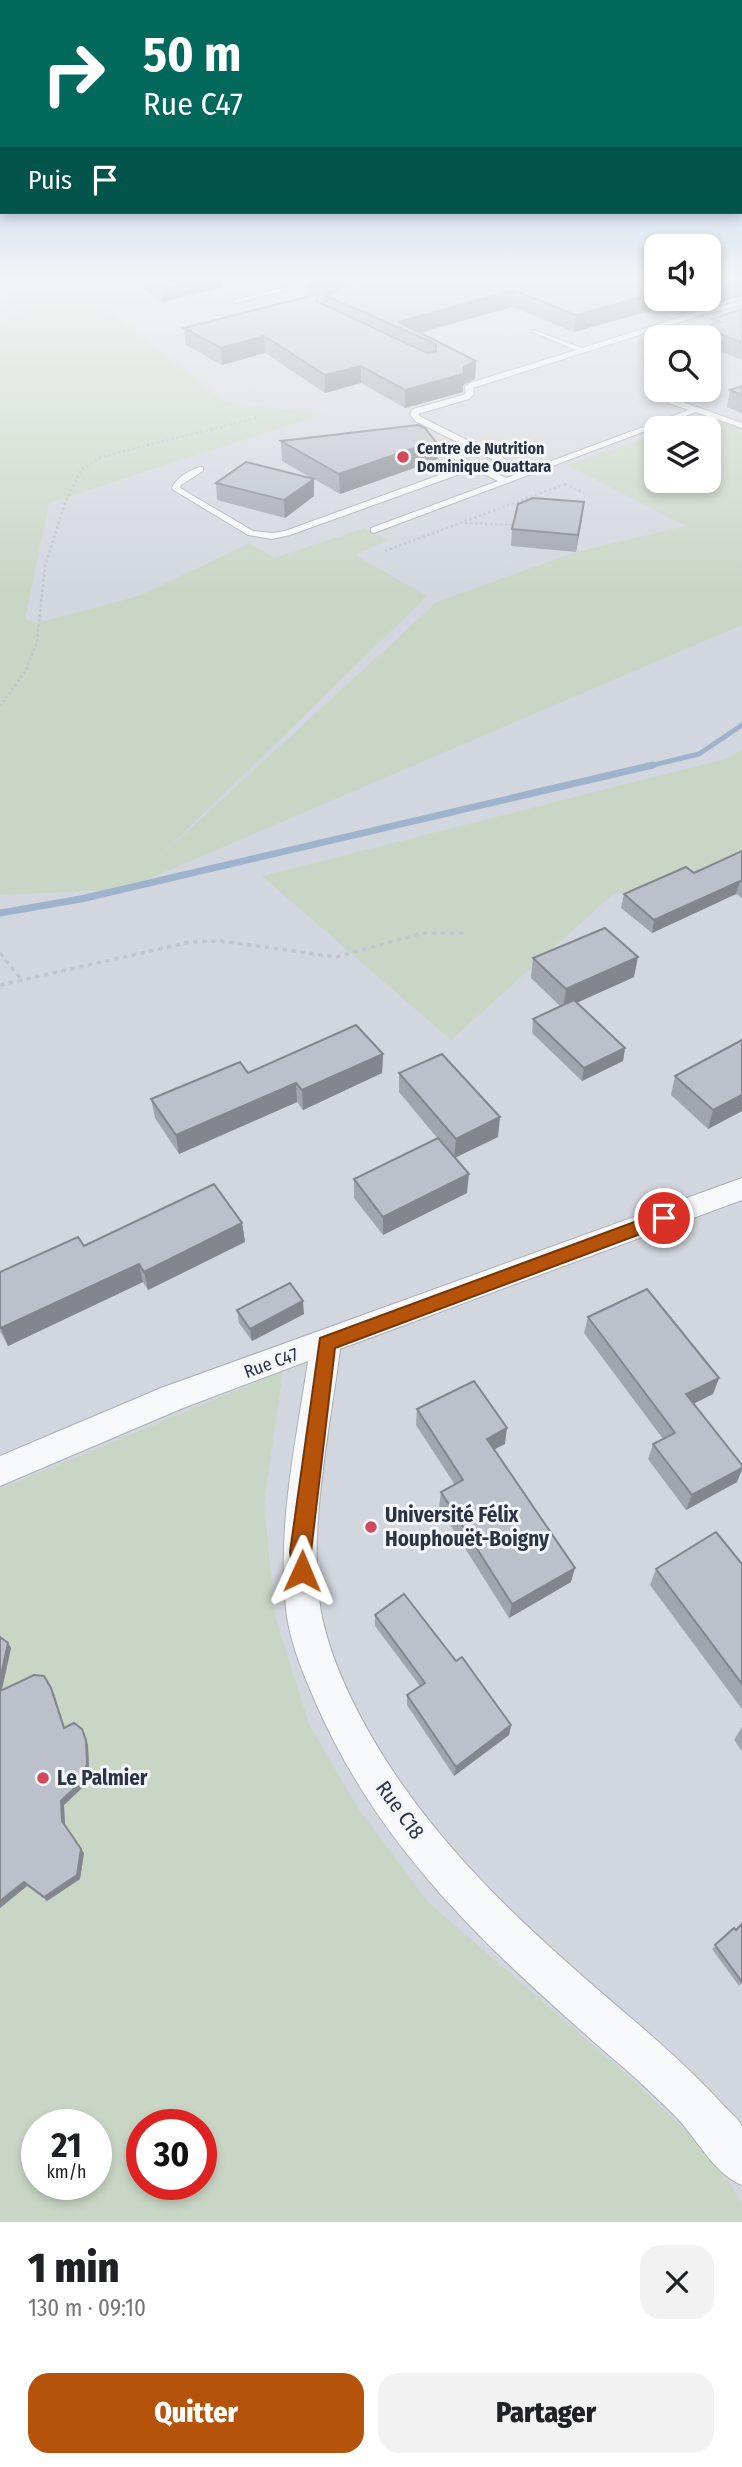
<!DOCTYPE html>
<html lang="fr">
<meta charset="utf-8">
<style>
body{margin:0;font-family:"Fira Sans Condensed",sans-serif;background:#f2f2f2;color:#202124;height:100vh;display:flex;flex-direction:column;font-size:26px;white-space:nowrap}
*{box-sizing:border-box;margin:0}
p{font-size:23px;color:#757577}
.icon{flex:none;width:38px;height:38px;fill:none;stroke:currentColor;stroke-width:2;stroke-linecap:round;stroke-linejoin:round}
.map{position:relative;height:2222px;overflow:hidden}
.side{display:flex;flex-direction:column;background:#fff;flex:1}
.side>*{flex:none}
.guide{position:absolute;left:0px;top:0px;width:742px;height:214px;box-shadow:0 4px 10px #0003;background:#00695c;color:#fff;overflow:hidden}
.buttons{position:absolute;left:644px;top:234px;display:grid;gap:14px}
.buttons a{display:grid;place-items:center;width:77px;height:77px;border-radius:14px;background:#fff;box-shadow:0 4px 10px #0003;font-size:35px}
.speed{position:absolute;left:21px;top:2109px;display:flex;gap:14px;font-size:35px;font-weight:700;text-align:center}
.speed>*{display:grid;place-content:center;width:91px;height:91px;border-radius:50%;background:#fff;box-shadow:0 4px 10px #0003;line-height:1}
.speed small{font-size:18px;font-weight:400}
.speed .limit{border:10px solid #d22;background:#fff;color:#111}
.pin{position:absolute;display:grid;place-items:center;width:60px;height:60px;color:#fff;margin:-30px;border:4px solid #fff;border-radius:50%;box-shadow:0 2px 7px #0007}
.me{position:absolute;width:77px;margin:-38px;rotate:1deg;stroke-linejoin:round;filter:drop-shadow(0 0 5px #0008)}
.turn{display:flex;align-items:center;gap:24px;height:147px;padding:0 28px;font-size:32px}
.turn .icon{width:91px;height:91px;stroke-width:2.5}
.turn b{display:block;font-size:49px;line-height:60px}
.then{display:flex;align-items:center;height:66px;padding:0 28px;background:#0003;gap:14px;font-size:26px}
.round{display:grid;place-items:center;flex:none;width:74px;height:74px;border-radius:21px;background:#f2f2f2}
.summary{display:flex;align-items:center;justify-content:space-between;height:119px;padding:0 28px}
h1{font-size:42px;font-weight:800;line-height:52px}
.button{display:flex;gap:14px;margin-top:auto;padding:14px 28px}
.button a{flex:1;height:80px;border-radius:21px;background:#b45309;color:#fff;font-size:28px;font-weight:800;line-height:80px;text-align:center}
.button a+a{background:#f2f2f2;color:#202124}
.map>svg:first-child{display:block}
.built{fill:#d2d6de;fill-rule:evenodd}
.green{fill:#c9d6c5;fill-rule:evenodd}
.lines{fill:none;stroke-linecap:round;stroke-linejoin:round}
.stream-far1{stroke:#9fb4cc;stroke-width:5}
.stream{stroke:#9fb4cc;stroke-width:7}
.service-casing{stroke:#a9aeb7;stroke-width:2}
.minor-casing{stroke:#a9aeb7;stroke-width:2}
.path-far1{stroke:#c2c5cb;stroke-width:2.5;stroke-dasharray:2.5 2.5;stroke-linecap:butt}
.path{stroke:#c2c5cb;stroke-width:3.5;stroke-dasharray:4.5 4.5;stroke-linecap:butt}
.service{fill:#f7f8fa;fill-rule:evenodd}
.minor{fill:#f7f8fa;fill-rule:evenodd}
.wall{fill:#a1a5ae;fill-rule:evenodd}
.shaded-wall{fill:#83868d}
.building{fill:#bbc0ca;stroke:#83868d;stroke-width:2}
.route{fill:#b45309;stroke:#753606;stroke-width:2}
.poi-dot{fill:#d1495b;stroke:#f4f6f9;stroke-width:2.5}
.labels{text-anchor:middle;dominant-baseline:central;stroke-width:6;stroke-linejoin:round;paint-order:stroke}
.far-poi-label{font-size:16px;font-weight:bold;fill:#2b3445;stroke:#f4f6f9;text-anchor:start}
.street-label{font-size:18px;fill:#2b3445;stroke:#f4f6f9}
.near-poi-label{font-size:21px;font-weight:bold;fill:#2b3445;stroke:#f4f6f9;text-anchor:start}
.near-street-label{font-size:21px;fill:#2b3445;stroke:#f4f6f9}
</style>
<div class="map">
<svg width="742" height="2222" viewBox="0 0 742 2222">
<rect width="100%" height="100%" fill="#e4e7ec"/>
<path class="built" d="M27 280H656V299H709L742 280V2222H0V307ZM656 338H709V390H656ZM656 429H709V481H656ZM37 2124H96V2184H37ZM142 2124H201V2184H142Z"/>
<g class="green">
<polygon points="61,280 100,305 226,403 323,414 49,503 25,619 37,623 139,596 250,543 274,558 365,528 388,540 355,555 427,596 156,860 437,602 576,552 686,526 567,465 656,435 656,481 709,481 709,429 674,429 707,418 742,429 742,625 125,889 0,895 0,326"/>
<polygon points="742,750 742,863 612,895 451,1040 262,876 726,759"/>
<path d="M283 1371 264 1503 275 1616 309 1724 358 1808 428 1902 627 2075 714 2157 742 2204V2222H0V1489ZM37 2124H96V2184H37ZM142 2124H201V2184H142Z"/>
</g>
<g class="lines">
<polyline class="stream-far1" points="645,767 699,754 742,725"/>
<polyline class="stream" points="0,913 81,899 653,765"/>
<g class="service-casing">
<g id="service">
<polygon points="314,280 325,280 235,303 232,301"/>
<path d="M667 299H676L704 310 742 301V305L705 314 476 387 473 388 474 394 469 399 418 414 421 417 527 470 689 410 668 403 648 389V385H651L674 399 742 423V428L696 412 374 533 371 532V528L498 481 474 469 290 535 272 539 248 535 172 489C174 479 193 467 203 467V471L181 485 180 488 253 531 272 533 285 531 467 465 419 442 418 440 422 438 506 478 520 473 415 421 410 414 413 409 463 395 466 393 465 387 470 383 576 350 533 332V330L582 348 697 312Z"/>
</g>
</g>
<g class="minor-casing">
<path id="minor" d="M742 1178V1200L340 1349C330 1430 307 1532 321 1612 329 1654 349 1697 370 1734 437 1851 536 1937 637 2023 668 2050 698 2077 725 2107 730 2112 740 2120 742 2127 742 2140 742 2171 742 2185 714 2174 698 2140 677 2118 656 2097 634 2076 611 2057 493 1953 384 1856 318 1708 305 1678 289 1642 286 1608 277 1526 296 1442 308 1361L183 1408 0 1486V1456L161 1388Z"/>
</g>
<g class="path-far1">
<polyline points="565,484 584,493"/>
<polyline points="465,523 516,525"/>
<polyline points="385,551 565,484"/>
<polyline points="0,706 26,670 37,642 45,566 65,503 81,470 101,457 256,418"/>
</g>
<g class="path">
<polyline points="0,953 21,979"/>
<polyline points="0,985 190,942 221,941 336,957 423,933 468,933"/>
</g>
<use href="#service" class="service"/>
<use href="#minor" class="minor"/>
</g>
<g class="wall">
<polygon points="132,280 222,280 223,287 163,302"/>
<path d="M656 280V299H709L704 307 691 302 689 312 679 315 660 308 574 332 512 307 420 333 476 361 475 379 463 385V392L405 408 361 383 325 393 265 353 222 365 186 345 184 328 309 297 308 281ZM318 301 325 304 329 301V307Z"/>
<polygon points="742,309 742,360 709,347 709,338 701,338 702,328 711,325 712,319"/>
<polygon points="656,344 656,383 645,379 643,363 645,348"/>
<polygon points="709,360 717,370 714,385 709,385"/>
<polygon points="742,386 742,413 727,407 730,390"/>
<polygon points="281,441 438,445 437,465 417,467 340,494 314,479 314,496 285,518 217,500 216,483 313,479 282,461"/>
<polygon points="584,502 576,552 511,546 512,529"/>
<polygon points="742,851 742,898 736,894 652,933 621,908 624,894 694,873"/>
<polygon points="533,958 634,977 576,1003 625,1048 623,1061 582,1081 532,1033 533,1019 560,1006 531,978"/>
<polygon points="742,1040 742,1111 708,1129 671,1095 675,1076"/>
<polygon points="383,1054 382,1073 303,1110 297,1102 179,1154 155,1118 151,1099"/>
<polygon points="399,1073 498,1137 455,1158 467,1193 383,1235 354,1198 354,1179 438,1139 399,1092"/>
<polygon points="242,1223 245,1242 148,1290 143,1282 8,1346 0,1331 0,1272 84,1246"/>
<polygon points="237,1310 304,1314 252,1341 239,1323"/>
<polygon points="588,1317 719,1378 713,1394 693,1404 737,1482 686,1510 648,1459 653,1444 663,1439 584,1333"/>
<polygon points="417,1409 505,1444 494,1449 571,1582 509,1618 439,1507 441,1492 455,1485 416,1425"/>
<polygon points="742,1564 742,1709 650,1585 656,1569"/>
<polygon points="375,1615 456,1661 511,1725 509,1735 454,1776 407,1705 407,1695 420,1686 375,1626"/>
<polygon points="0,1637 8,1643 11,1648 2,1690 54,1693 65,1728 88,1745 89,1769 82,1788 64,1805 65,1825 84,1853 80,1879 47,1901 27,1886 0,1908"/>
<polygon points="742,1727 742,1751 734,1740"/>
<polygon points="742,1924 742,1983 739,1986 712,1949"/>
</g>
<g class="shaded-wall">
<polygon points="201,280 222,280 223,287 163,302 162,290"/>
<polygon points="335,280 381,280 329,297 329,301 325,304 324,287"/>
<polygon points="742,281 742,296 704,307 706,299 709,299 709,290"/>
<polygon points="513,290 512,307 414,334 399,322"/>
<polygon points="656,293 656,299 661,299 660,308 574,332 576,315"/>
<polygon points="681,299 691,299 689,312 679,315"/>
<polygon points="264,336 265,353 222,365 221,348"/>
<polygon points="476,361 475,379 463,385 463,392 405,408 405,390 464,367"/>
<polygon points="361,366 361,383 325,393 325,375"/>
<polygon points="438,445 437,465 417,467 340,494 339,474 417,447"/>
<polygon points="314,479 314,496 285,518 284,500"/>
<polygon points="584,502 582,519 576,552 578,535"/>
<polygon points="740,881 736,894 652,933 654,920"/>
<polygon points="638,957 634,977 563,1009 566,989"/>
<polygon points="625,1048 623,1061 582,1081 584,1068"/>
<polygon points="383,1054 382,1073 303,1110 302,1090"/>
<polygon points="296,1083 297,1102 179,1154 176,1135"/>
<polygon points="742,1095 742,1111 708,1129 713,1110"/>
<polygon points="500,1117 498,1137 454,1158 456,1139"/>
<polygon points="469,1174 467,1193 383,1235 383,1217"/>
<polygon points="242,1223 245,1242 148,1290 144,1272"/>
<polygon points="139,1264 143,1282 8,1346 1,1328"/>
<polygon points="303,1301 304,1314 252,1341 250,1329"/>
<polygon points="719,1378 713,1394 681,1410 686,1394"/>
<polygon points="507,1428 505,1444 485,1454 487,1439"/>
<polygon points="742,1468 742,1470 737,1482 686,1510 692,1495"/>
<polygon points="575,1568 571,1582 509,1618 512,1604"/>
<polygon points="8,1643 11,1648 0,1697 0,1679"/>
<polygon points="511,1725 509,1735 454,1776 456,1767"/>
<polygon points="82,1729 88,1745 89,1769 82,1788 64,1805 65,1825 62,1821 61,1801"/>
<polygon points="81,1849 84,1853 80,1879 47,1901 44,1897"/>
<polygon points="24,1882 27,1886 0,1908 0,1901"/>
</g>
<g class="building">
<polygon points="147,280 201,280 162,290"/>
<polygon points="311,280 335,280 324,287 308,281"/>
<polygon points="361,280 656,280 656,293 576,315 513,290 399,322 476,361 464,367 463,374 405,390 361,366 325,375 264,336 221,348 184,328 318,294 316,301 427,353 436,352 436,344 329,297 343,286"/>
<polygon points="709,280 742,280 742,281 709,290"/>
<polygon points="742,309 742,342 702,328 720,322 712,319"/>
<polygon points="687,334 690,338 675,338"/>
<polygon points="656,344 656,367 647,363 645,348"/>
<polygon points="709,360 717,370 709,369"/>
<polygon points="742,386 742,395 730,390"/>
<polygon points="418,425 425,428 438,445 417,447 339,474 281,441"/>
<polygon points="246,462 314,479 284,500 216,483"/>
<polygon points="533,498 584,502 578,535 512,529 518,504"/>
<polygon points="742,851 742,882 740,881 654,920 624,894 686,867 694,873"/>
<polygon points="605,928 638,957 566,989 533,958"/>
<polygon points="574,1000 625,1048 584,1068 533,1019"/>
<polygon points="356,1025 383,1054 302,1090 296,1083 176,1135 151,1099 240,1062 248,1073"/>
<polygon points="742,1040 742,1095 713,1110 675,1076"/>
<polygon points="442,1054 500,1117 456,1139 399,1073"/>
<polygon points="438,1138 469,1174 383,1217 354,1179"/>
<polygon points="214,1184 242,1223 144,1272 139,1264 1,1328 0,1326 0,1272 78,1237 84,1246"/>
<polygon points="290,1283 303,1301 250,1329 237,1310"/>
<polygon points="647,1289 719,1378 686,1394 742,1465 742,1468 692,1495 653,1444 675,1433 588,1317"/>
<polygon points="474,1381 507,1428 487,1439 575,1568 512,1604 441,1492 463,1480 417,1409"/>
<polygon points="716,1532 742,1564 742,1684 656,1569"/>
<polygon points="404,1594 456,1661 462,1657 511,1725 456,1767 407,1695 425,1683 375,1615"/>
<polygon points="0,1637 8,1643 0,1679"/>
<polygon points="34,1675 44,1676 51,1688 64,1728 74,1723 82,1729 86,1740 87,1764 80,1783 61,1801 62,1821 81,1849 77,1875 44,1897 24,1882 0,1901 0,1691"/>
<polygon points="742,1924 742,1982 715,1945 734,1928 736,1930"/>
</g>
<linearGradient id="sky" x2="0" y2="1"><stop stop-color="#8bb4dd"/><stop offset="0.47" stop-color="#f3f4f6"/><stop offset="1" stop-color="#f3f4f6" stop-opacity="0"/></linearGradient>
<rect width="742" height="591" fill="url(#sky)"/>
<polygon class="route" points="664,1211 670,1213 672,1218 670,1223 335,1348 311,1552 312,1571 309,1578 302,1581 294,1578 290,1552 320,1338"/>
<g class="poi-dot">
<circle cx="403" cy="457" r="7"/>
<circle cx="371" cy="1527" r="7"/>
<circle cx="43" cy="1778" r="7"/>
</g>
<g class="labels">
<g class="far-poi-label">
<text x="417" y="448">Centre de Nutrition<tspan x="417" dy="18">Dominique Ouattara</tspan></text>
</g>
<g class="street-label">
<text transform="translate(271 1363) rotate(-20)">Rue C47</text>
</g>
<g class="near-poi-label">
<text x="385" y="1515">Université Félix<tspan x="385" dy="24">Houphouët-Boigny</tspan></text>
<text x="57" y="1778">Le Palmier</text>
</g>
<g class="near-street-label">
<text transform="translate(400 1810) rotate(54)">Rue C18</text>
</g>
</g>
</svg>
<div class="buttons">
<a><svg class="icon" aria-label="sound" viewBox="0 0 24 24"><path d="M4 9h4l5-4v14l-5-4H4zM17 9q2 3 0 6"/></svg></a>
<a><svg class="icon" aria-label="search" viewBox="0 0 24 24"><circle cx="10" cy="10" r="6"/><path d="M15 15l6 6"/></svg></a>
<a><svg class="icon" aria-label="layers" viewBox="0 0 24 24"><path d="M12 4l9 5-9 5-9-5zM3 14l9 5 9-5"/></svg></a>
</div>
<div class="speed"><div>21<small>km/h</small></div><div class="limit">30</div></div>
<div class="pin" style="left:664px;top:1218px;background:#d93025"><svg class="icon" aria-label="arrive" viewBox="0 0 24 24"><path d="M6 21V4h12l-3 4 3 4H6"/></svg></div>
<svg class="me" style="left:302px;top:1571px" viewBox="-20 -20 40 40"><path d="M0-17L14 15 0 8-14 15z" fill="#b45309" stroke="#fff" stroke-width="4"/></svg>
<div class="guide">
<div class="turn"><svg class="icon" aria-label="right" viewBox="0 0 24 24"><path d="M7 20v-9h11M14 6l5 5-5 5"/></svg><div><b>50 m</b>Rue C47</div></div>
<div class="then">Puis<svg class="icon" aria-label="arrive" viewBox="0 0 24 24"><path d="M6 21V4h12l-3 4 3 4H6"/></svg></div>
</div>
</div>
<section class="side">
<div class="summary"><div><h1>1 min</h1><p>130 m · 09:10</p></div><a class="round"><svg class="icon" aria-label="close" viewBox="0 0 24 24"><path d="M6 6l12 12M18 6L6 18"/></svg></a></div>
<div class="button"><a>Quitter</a><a>Partager</a></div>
</section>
